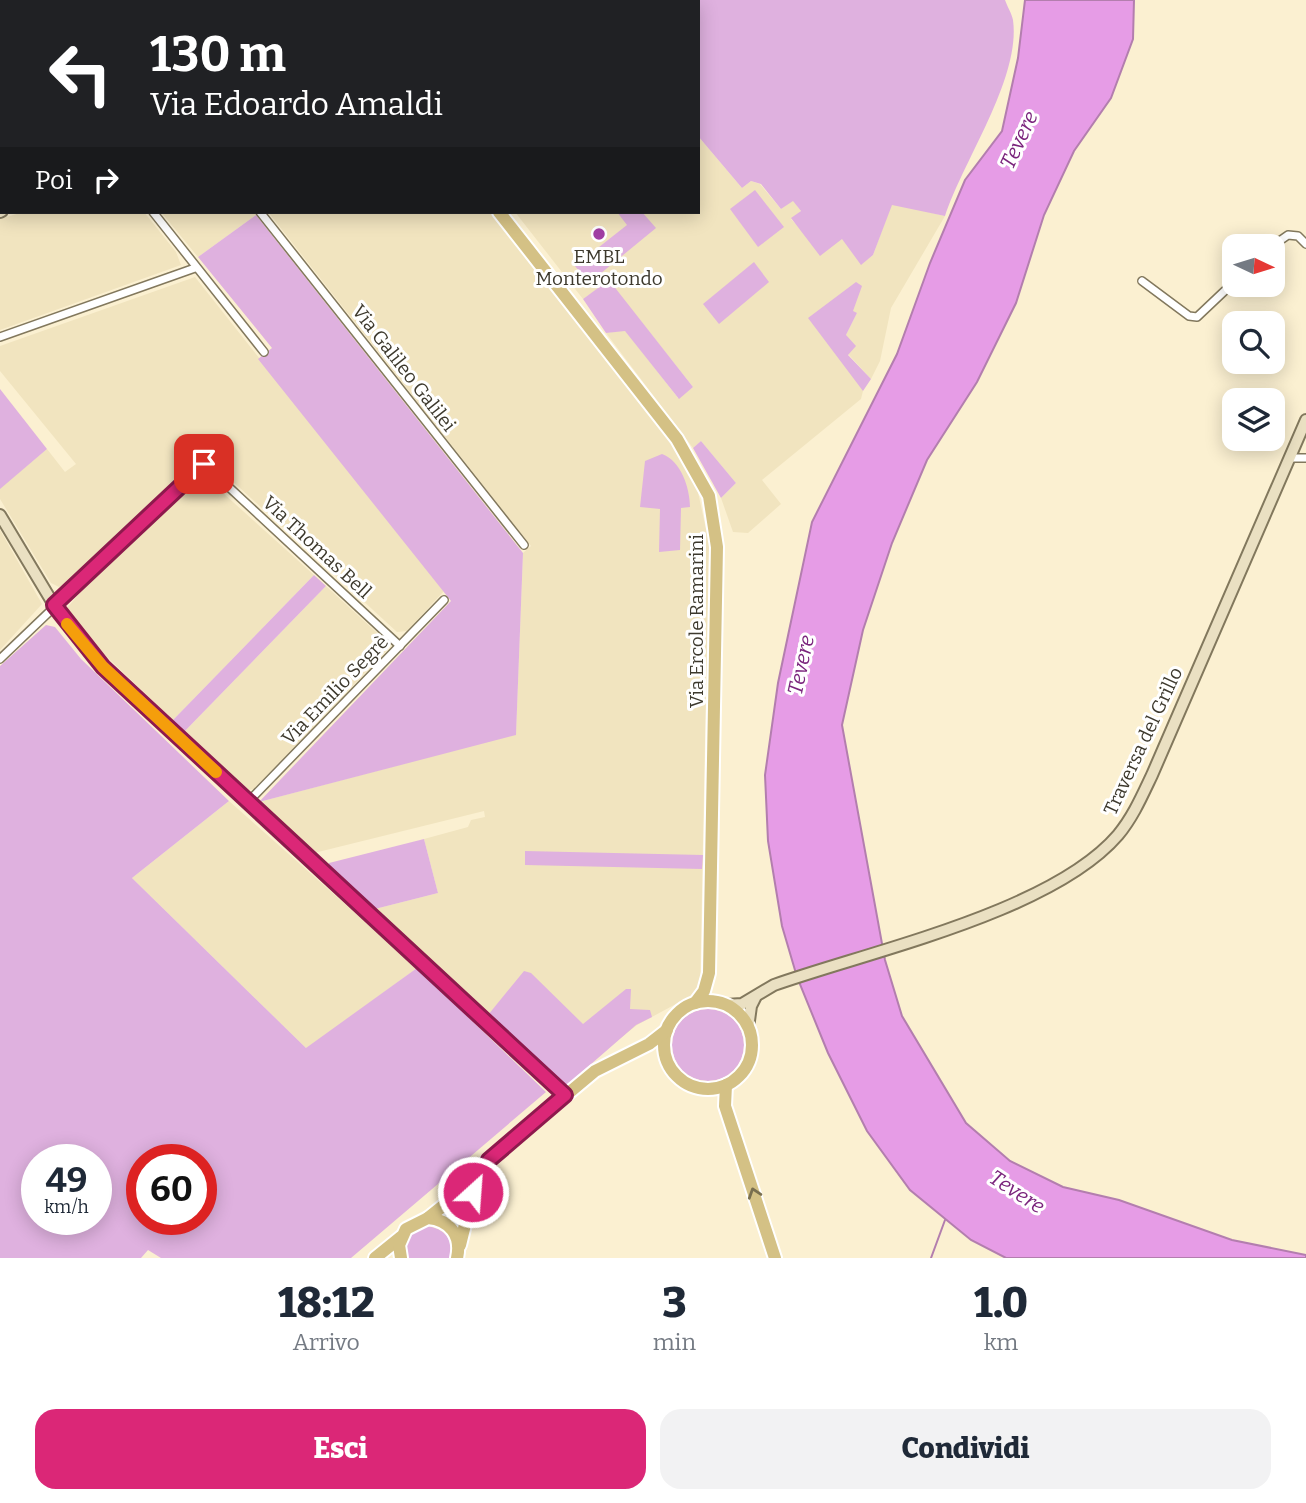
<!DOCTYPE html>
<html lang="it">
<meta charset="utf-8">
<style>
body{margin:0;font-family:Bitter,serif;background:#f2f2f3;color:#1f2937;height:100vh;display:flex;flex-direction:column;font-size:26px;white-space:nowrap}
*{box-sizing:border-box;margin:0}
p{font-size:23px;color:#747a83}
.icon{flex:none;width:38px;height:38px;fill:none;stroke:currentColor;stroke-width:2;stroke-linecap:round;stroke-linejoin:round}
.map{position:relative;height:1258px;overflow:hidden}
.drawer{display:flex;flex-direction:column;background:#fff;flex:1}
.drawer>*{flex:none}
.top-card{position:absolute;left:0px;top:0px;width:700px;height:214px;box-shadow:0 4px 18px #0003;background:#202124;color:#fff;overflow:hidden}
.needle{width:46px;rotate:94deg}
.tools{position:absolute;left:1222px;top:234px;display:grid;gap:14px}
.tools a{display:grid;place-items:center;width:63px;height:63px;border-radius:14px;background:#fff;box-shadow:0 4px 18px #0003;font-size:35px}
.speed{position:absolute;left:21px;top:1144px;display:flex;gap:14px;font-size:35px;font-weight:700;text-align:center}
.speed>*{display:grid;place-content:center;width:91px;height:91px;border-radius:50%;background:#fff;box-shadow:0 4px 18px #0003;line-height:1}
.speed small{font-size:18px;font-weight:400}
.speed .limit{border:10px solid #d22;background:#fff;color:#111}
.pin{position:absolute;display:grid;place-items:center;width:60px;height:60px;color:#fff;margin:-30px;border-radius:14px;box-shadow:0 4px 10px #0006}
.me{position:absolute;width:77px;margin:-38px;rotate:26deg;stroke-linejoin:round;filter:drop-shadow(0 0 5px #0008)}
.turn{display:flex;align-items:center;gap:24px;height:147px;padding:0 35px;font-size:32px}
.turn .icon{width:91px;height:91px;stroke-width:2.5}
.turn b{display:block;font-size:49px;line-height:60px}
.then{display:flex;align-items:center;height:66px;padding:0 35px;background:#0003;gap:14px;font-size:26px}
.eta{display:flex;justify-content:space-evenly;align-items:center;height:119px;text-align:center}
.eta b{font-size:42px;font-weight:800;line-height:49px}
.primary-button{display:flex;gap:14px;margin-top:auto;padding:14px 35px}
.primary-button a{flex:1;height:80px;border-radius:21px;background:#db2777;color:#fff;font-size:28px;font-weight:800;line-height:80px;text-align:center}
.primary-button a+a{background:#f2f2f3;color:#1f2937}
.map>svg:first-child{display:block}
.built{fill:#f1e4bf}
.green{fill:#dfb1df;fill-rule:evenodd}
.water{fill:#e69ce6;stroke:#b37eae;stroke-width:2}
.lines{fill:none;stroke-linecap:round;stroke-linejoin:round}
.stream{stroke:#b37eae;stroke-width:2}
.street-casing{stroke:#82785d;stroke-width:10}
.secondary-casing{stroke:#82785d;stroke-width:14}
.primary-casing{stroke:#fff;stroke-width:16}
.street{stroke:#fff;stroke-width:7}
.secondary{stroke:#eae0c2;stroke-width:10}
.primary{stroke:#d4c185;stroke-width:12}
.oneway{stroke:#796f50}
.route-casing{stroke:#8e194d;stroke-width:18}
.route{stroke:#db2777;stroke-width:12}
.slow{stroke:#f59e0b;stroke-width:12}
.poi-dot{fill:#a13ea4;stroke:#fff;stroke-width:2.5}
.labels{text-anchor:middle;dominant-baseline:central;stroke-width:6;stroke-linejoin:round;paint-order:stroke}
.poi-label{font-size:19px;fill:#3d392d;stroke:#fff}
.street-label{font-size:19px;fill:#3d392d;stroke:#fff}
.water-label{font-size:21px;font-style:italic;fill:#7a247c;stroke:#fff}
</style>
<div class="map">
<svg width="1306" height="1258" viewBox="0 0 1306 1258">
<rect width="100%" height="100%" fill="#fbf0d1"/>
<g class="built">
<polygon points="0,0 203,0 2,2 0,193"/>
<polygon points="698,136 742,188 751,181 760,184 781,209 793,200 801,211 791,219 802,231 842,238 861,264 873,255 892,203 945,216 891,308 880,361 871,379 848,354 846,335 857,313 809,318 859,381 863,391 861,399 762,480 781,504 748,533 733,532 721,498 736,483 701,441 693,448 606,333 625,330 678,398 693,387 609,281 583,299 515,212 698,212"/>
<polygon points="23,212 144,212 176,252 181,265 0,330 0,219"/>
<polygon points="161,212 254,212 256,215 198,257"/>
<polygon points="268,212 490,212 676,449 696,483 709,543 700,991 637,1025 585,1066 508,992 488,1015 371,910 438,893 424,839 468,827 471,820 485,817 484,811 314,853 259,802 516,734 523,553 531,546"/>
<polygon points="195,277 444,591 407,631 397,632 203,454 68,583 59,587 51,583 0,499 0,488 47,449 65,472 76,464 0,371 0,346"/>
<polygon points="203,475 314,575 173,720 87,638 67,608 99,571 197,477"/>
<polygon points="0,530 42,604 0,650"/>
<polygon points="326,586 387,642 388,649 254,789 248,790 183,733"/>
<polygon points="229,801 417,968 307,1049 132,878"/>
</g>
<g class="green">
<path d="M508 0H1005C1007 6 1012 14 1013 20 1021 78 963 161 945 216L892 205 873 255 861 265 842 239 820 256 791 218 801 211 793 201 781 209 761 184 751 181 742 188 698 136V2Z"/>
<polygon points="755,190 784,227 758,247 730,209"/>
<polygon points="617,212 642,212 656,228 589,283 575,266 627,225"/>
<polygon points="256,215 523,553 516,735 259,802 451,601 258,359 272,348 198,257"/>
<polygon points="754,262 769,282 719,324 703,304"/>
<polygon points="609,280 693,387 679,399 625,331 606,333 583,299"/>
<polygon points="856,282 862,286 853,311 857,313 846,335 856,346 848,355 871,379 863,391 808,318"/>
<polygon points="0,389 47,449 0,489"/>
<polygon points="701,441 736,483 721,498 693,448"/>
<path d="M662 454C681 461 690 488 690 507L681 508 680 550 659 552 660 509 640 507 645 461Z"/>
<polygon points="314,575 326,586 183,733 173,720"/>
<path d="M46 625 55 627 81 659 229 801 132 878 306 1048 417 968 546 1092 351 1258H161L148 1250 141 1258H0V666ZM37 1160H96V1220H37ZM201 1160V1220H142V1160Z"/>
<polygon points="424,839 438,893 371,910 326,869 329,863"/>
<polygon points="525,851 703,855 702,869 525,865"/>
<polygon points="524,971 531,973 583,1024 626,989 631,989 630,1009 650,1010 652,1017 636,1025 567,1085 561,1085 488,1015"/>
<circle cx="708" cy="1045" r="36"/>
<path d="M426 1226C445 1228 454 1240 451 1258H406C404 1241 410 1231 426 1226Z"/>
</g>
<polygon class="water" points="1025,0 1134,0 1133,39 1111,98 1074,151 1044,215 1016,303 977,382 927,460 892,543 863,630 842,725 885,960 902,1016 966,1123 1010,1161 1063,1187 1119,1200 1232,1240 1306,1255 1306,1258 1006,1258 971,1240 910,1190 867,1131 828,1053 797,977 782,926 768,841 765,775 778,683 812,522 897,354 930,263 965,180 1002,131 1018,58"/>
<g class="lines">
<polyline class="stream" points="931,1258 945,1220"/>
<g class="street-casing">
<g id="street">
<polyline points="332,0 334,2"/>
<polyline points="503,2 504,0"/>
<polyline points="153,212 264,352"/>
<polyline points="260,212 524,545"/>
<polyline points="1271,247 1288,235 1298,236 1306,244"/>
<polyline points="1142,281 1189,316 1197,317 1234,282"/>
<polyline points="0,337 195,268"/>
<polyline points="1290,458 1306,458"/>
<polyline points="0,659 204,464 400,646"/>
<polyline points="248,802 444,600"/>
</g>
</g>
<g class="secondary-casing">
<g id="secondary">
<polyline points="417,2 418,0"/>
<polyline points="435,2 435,0"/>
<polyline points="0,201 2,200"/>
<polyline points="0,212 2,211"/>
<polyline points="0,515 54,605 103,667 565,1095"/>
<path d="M725 1005 742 1004 774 985C870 951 1052 912 1118 835 1133 817 1142 796 1152 775L1306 420"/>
<polyline points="748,1028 751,1006 755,998"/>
</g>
</g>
<g class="primary-casing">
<g id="primary">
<polyline points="385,0 387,2"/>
<polyline points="499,212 677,439 709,496 717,547 709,973 704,991 695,1003"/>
<circle cx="708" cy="1045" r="44"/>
<polyline points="726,1085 725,1106 775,1258"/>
<polyline points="428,1218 443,1206 468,1177 595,1071 649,1044 667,1030"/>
<polyline points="460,1245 473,1192 485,1166"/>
<polyline points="375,1258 401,1237"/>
<path d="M401 1258 399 1245 406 1229 428 1218C450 1220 462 1236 457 1258"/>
</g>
</g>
<use href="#street" class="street"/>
<use href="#secondary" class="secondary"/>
<use href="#primary" class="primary"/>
</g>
<defs><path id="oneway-chevron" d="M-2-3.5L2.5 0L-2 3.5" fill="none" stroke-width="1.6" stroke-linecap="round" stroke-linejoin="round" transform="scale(1.75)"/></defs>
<use class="oneway" href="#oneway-chevron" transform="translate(754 1193) rotate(-108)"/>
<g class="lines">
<g class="route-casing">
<polyline id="route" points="204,464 54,605 103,667 565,1095 489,1160 473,1192"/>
</g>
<use href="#route" class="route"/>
<polyline class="slow" points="67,624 103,667 216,772"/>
</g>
<circle class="poi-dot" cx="599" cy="234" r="7"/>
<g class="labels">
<g class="poi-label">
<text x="599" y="256">EMBL<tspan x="599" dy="22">Monterotondo</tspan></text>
</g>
<g class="street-label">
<text transform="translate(404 368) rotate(52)">Via Galileo Galilei</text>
<text transform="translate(317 547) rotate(43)">Via Thomas Bell</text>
<text transform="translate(696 621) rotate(-90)">Via Ercole Ramarini</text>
<text transform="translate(335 690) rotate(-46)">Via Emilio Segrè</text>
<text transform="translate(1143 741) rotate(-65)">Traversa del Grillo</text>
</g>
<g class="water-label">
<text transform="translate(1019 140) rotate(-65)">Tevere</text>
<text transform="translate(801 665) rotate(-78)">Tevere</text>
<text transform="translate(1017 1192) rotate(33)">Tevere</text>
</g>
</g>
</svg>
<div class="tools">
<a><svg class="needle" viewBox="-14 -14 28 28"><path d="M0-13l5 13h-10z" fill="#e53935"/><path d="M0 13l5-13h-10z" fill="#747a83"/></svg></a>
<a><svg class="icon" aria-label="search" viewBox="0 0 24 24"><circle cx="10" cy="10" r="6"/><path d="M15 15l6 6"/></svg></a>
<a><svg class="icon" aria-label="layers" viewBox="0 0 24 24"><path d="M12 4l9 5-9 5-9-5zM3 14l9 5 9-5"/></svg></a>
</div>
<div class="speed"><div>49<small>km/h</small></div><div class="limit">60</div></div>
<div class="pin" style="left:204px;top:464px;background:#d93025"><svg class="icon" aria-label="arrive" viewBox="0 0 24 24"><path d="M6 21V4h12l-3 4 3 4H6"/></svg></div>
<svg class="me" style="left:473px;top:1192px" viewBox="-20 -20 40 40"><circle r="17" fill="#db2777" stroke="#fff" stroke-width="3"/><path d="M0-11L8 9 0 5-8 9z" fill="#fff"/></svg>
<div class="top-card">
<div class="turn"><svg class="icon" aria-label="left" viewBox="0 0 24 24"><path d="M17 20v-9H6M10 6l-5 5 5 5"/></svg><div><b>130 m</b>Via Edoardo Amaldi</div></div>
<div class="then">Poi<svg class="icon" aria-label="right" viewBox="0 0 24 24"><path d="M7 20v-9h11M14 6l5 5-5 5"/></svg></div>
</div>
</div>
<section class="drawer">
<div class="eta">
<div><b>18:12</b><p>Arrivo</p></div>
<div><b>3</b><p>min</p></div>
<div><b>1.0</b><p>km</p></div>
</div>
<div class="primary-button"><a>Esci</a><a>Condividi</a></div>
</section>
